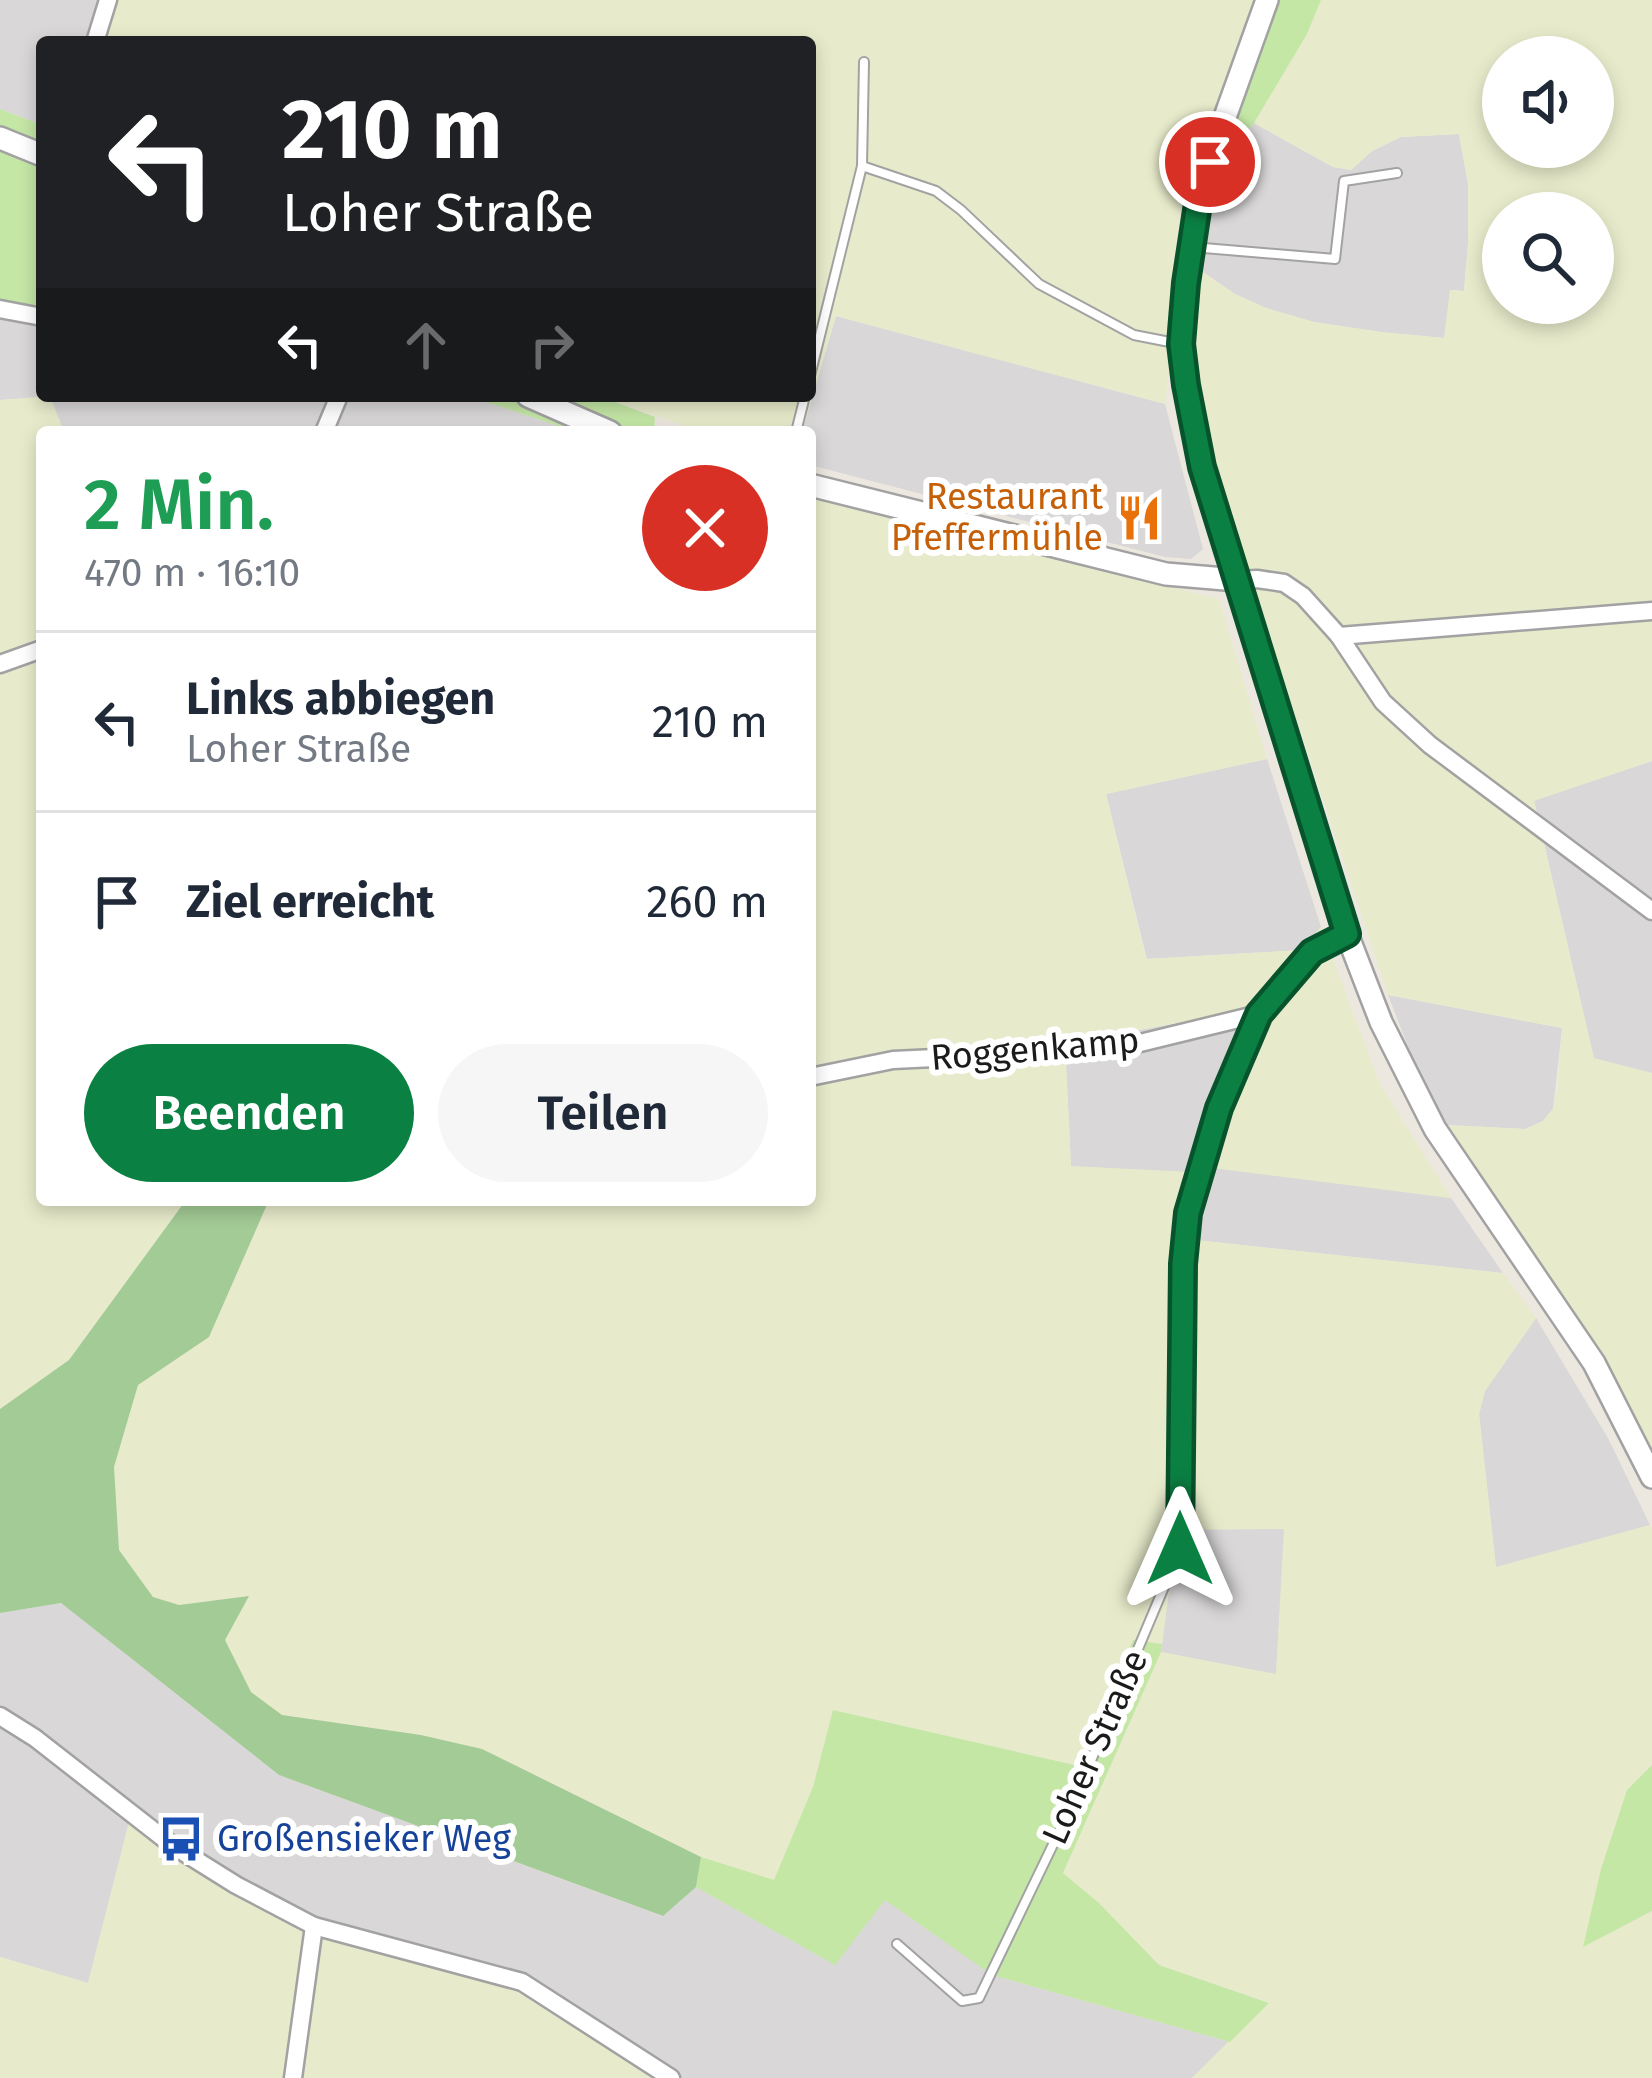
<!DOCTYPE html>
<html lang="de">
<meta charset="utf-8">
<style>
body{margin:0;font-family:"Fira Sans",sans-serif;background:#f6f6f7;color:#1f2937;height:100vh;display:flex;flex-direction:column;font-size:45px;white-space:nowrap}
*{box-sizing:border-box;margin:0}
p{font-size:39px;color:#747a83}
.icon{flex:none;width:66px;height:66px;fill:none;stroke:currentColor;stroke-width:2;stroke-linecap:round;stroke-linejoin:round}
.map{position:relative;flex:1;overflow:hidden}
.side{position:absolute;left:36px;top:426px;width:780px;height:780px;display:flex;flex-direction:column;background:#fff;border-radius:12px;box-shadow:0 6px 18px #0003}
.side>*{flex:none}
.top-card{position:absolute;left:36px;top:36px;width:780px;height:366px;border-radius:12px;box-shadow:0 6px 18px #0003;background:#202124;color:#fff;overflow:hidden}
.buttons{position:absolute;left:1482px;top:36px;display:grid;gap:24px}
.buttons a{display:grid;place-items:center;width:132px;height:132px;border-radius:50%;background:#fff;box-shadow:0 6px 18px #0003;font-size:60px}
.pin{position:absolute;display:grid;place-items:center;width:102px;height:102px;color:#fff;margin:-51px;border:6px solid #fff;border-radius:50%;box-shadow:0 3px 12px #0007}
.me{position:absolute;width:132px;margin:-66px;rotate:0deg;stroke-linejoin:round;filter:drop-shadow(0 0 9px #0008)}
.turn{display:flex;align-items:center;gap:42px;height:252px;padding:0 48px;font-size:54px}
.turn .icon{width:156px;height:156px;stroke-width:2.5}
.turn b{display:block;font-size:84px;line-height:102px}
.lanes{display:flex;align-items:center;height:114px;padding:0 48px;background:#0003;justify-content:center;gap:60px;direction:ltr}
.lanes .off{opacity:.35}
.round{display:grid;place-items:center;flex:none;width:126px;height:126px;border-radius:63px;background:#f6f6f7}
.summary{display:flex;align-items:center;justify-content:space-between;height:204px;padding:0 48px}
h1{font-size:72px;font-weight:600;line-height:90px;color:#1e9e55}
.action{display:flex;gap:24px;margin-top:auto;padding:24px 48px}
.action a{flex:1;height:138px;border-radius:72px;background:#0b8043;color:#fff;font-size:48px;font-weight:600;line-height:138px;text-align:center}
.action a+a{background:#f6f6f7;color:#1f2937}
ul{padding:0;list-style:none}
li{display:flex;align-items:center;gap:36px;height:180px;padding:0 48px;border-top:3px solid #e0e1e3}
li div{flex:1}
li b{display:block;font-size:45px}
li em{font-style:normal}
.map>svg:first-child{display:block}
.residential{fill:#d9d7d7}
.farmland{fill:#e8ebcb;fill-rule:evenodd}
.grass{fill:#c4e7a6}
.forest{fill:#a3cb95}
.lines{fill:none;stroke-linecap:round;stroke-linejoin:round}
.service-casing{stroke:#a2a2a2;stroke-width:12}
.minor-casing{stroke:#a2a2a2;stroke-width:21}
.tertiary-casing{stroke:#a2a2a2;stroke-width:26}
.service{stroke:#fff;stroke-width:8}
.minor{stroke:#fff;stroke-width:16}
.tertiary{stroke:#fff;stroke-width:21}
.route-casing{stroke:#07532c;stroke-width:30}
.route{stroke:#0b8043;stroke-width:21}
.labels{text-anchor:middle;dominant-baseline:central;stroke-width:12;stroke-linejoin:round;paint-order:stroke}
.food-label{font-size:36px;fill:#c56008;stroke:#fff;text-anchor:end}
.street-label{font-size:36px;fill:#1b1b1b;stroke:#fff}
.transit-label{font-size:36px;fill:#164399;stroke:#fff;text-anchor:start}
</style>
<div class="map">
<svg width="1652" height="2078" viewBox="0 0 1652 2078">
<rect width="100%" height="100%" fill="#ece8e0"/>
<g class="residential">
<polygon points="0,0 112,0 100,42 42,42 42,125 0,109"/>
<polygon points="1254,123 1333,167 1351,170 1372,151 1401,137 1459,134 1468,184 1468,244 1464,291 1450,290 1445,338 1381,332 1314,322 1266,308 1235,294 1178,255 1193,186"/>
<polygon points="0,302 42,309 42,396 468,396 577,432 64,432 50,397 0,400"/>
<polygon points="836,316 1165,404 1203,549 1191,559 1165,557 810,465 810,432 802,432"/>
<polygon points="1267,759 1321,927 1303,950 1147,959 1106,794"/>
<polygon points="1652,761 1652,1073 1594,1059 1534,800"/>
<polygon points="1388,995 1562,1028 1553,1109 1543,1121 1525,1129 1447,1125 1417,1070"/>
<polygon points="1271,1006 1205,1166 1451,1198 1503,1273 1186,1239 1189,1172 1071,1167 1065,1043"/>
<polygon points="1536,1318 1608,1438 1650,1525 1496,1568 1479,1414 1485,1391"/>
<polygon points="1177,1529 1285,1529 1276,1675 1161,1652"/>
<polygon points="61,1603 279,1775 662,1916 696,1887 834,1964 885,1899 992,1975 1230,2042 1192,2078 661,2078 314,1927 131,1815 88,1983 0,1957 0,1613"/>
</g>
<g class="farmland">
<path d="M112 0H1257L1193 186 1178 255 1235 294 1266 308 1314 322 1381 332 1444 338 1450 290 1464 291 1468 244V184L1459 134 1401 137 1372 151 1351 170 1333 167 1254 123 1307 34 1321 0H1652V761L1534 801 1594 1058 1652 1073V1454L1609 1369 1447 1125 1525 1129 1543 1121 1553 1109 1557 1090 1562 1028 1388 995 1263 618 1174 335 1165 404 836 316 802 432H702L599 396H810V42H101ZM1503 57H1593V147H1503ZM1503 213H1593V303H1503Z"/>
<polygon points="50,396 64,432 42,432 42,1200 186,1200 69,1360 0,1409 0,400"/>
<polygon points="810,494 1219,599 1267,759 1106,794 1146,959 1302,950 1321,927 1380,1084 1451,1198 1204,1167 1270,1007 1065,1043 1071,1166 1190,1172 1187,1239 1503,1273 1536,1318 1485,1391 1479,1414 1496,1567 1650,1525 1652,1528 1652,1765 1627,1791 1584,1946 1652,1911 1652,2078 1192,2078 1268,2002 1159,1965 1099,1903 1063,1873 1161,1652 1276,1674 1284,1529 1177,1530 1162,1644 1133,1640 1080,1766 833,1710 813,1787 774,1881 701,1857 482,1749 421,1735 282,1715 251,1692 225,1639 248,1596 179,1605 153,1597 119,1550 114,1467 138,1385 209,1337 269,1200 810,1200"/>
<polygon points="131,1814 314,1927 520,1985 661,2078 0,2078 0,1957 88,1983"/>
</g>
<g class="grass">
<polygon points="1257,0 1321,0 1307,34 1254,123 1193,186"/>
<polygon points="0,109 42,125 42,309 0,302"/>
<polygon points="468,396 599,396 655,417 654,432 577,432"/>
<polygon points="1133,1640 1162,1644 1161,1652 1063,1873 1099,1903 1159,1965 1269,2003 1230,2042 992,1975 885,1900 835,1965 696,1887 701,1857 774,1880 813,1787 833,1710 1079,1766"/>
<polygon points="1652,1765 1652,1911 1583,1947 1601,1869 1627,1790"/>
</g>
<polygon class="forest" points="186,1200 269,1200 209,1337 138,1385 114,1467 119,1550 153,1597 179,1605 249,1596 225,1640 251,1692 282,1715 421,1735 482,1749 701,1857 696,1887 663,1916 279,1775 61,1603 0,1613 0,1409 69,1360"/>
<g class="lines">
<g class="service-casing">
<g id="service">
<polyline points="862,166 936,191 961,210 1039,284 1134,335 1180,344"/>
<polyline points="1192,247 1335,259 1344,181 1397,173"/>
<polyline points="810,376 862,166 864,62"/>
<polyline points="796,432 805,396"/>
<polyline points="897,1944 962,2001 979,1998 1074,1801 1180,1549"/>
</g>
</g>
<g class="minor-casing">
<g id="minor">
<polyline points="95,42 108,0"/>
<polyline points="0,309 42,317"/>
<polyline points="324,432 339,396"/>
<polyline points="1237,580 1257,579 1284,583 1303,596 1339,636 1383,702 1430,745 1652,911"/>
<polyline points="1339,636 1652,611"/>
<polyline points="0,664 42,649"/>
<polyline points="810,1077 893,1060 1084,1051 1140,1043 1259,1014"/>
<polyline points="1180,1549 1182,1264 1188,1213 1219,1108 1259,1014 1312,953 1347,934"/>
<polyline points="0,1716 35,1738 172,1845 236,1885 314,1926 522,1982 671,2078"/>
<polyline points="293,2078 314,1926"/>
</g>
</g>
<g class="tertiary-casing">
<g id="tertiary">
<polyline points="1267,0 1201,184 1191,247 1181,344 1186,385 1202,467 1347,934 1381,1022 1435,1129 1594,1363 1652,1477"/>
<polyline points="0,138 42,155"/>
<polyline points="528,396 610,432"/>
<polyline points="810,485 1166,574 1237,580"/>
</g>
</g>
<use href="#service" class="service"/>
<use href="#minor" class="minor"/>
<use href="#tertiary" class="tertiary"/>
</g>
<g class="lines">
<g class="route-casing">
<polyline id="route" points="1180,1549 1183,1264 1188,1213 1219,1108 1259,1014 1312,952 1347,934 1202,467 1186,385 1181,344 1186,283 1201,184 1210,162"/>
</g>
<use href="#route" class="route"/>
</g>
<defs>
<g id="restaurant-bare" transform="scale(3.6)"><path d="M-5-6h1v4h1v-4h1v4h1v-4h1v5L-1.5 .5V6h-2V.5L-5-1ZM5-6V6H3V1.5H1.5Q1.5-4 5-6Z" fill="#e8710a" stroke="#fff" stroke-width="2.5" paint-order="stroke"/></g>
<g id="bus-bare" transform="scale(3.6)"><path d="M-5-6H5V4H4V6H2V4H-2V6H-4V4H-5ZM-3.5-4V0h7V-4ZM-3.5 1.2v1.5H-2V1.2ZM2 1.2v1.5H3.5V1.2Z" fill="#1a4fb4" stroke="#fff" stroke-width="2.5" paint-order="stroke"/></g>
</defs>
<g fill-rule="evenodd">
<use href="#restaurant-bare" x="1139" y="518"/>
<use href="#bus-bare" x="181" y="1839"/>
</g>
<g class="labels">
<g class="food-label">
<text x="1103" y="497">Restaurant<tspan x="1103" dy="41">Pfeffermühle</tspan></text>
</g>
<g class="street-label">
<text transform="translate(1035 1049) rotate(-5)">Roggenkamp</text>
<text transform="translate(1095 1747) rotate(-66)">Loher Straße</text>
</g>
<g class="transit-label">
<text x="217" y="1839">Großensieker Weg</text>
</g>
</g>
</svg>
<div class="buttons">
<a><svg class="icon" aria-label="sound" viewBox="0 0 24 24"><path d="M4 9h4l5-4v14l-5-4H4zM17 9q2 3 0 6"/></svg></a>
<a><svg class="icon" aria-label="search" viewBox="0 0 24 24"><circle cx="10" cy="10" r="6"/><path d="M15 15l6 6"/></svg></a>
</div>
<div class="pin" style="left:1210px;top:162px;background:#d93025"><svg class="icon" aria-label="arrive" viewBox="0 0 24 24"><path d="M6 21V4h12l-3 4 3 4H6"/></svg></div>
<svg class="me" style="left:1180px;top:1549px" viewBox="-20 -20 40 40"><path d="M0-17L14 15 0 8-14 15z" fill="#0b8043" stroke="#fff" stroke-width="4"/></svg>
<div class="top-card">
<div class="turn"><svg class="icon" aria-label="left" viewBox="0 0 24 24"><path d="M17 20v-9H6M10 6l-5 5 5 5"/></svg><div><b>210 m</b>Loher Straße</div></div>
<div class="lanes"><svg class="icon" aria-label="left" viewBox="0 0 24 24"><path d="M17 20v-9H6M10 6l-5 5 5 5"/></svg><svg class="icon off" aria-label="ahead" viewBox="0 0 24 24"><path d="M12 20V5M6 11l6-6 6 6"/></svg><svg class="icon off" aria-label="right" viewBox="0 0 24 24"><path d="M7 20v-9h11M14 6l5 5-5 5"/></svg></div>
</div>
<section class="side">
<div class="summary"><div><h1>2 Min.</h1><p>470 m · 16:10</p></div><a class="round" style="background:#d93025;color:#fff"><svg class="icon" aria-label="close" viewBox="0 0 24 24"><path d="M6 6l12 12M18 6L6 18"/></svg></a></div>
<ul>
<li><svg class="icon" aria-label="left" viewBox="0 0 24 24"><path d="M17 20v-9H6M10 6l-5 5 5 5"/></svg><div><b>Links abbiegen</b><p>Loher Straße</p></div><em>210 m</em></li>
<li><svg class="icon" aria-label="arrive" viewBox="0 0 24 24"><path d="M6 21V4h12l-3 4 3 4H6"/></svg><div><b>Ziel erreicht</b></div><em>260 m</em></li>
</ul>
<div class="action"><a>Beenden</a><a>Teilen</a></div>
</section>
</div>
